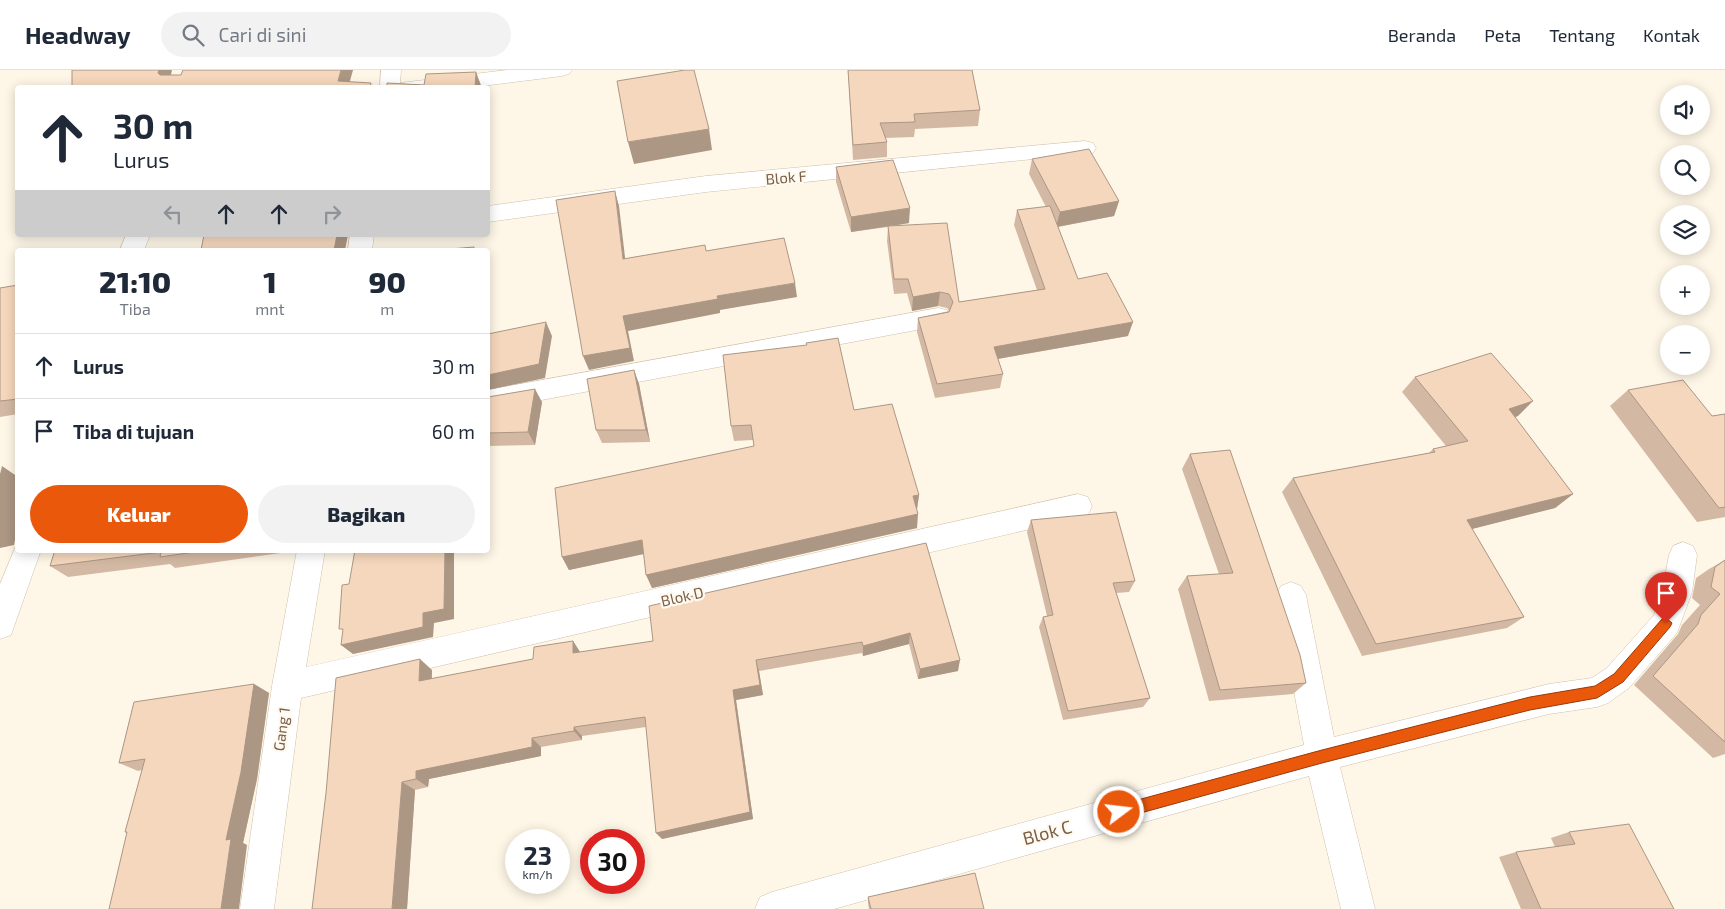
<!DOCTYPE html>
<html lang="id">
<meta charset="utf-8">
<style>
body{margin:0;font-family:"Exo 2",sans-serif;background:#f2f2f3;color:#1f2937;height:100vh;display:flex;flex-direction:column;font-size:19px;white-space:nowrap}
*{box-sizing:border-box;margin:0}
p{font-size:16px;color:#747a83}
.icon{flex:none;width:28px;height:28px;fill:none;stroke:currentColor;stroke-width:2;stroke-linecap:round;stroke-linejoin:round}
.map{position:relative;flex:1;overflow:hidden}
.panel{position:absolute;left:15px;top:178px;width:475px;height:305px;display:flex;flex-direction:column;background:#fff;border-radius:5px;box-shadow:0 2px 12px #0003}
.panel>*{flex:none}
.guide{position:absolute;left:15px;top:15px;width:475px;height:152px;border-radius:5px;box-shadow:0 2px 12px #0003;background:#fff;color:#1f2937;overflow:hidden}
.fabs{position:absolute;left:1660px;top:15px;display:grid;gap:10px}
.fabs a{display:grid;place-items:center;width:50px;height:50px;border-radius:50%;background:#fff;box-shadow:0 2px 12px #0003;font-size:25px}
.speed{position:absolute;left:505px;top:759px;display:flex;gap:10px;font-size:25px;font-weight:700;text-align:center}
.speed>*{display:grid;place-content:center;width:65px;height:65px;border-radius:50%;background:#fff;box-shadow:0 2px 12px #0003;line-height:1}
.speed small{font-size:12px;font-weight:400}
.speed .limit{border:8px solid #d22;background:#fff;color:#111}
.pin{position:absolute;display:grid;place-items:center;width:42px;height:42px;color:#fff;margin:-51px -21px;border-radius:50% 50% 50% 0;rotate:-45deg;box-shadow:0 0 5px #0007}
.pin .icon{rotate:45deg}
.me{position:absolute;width:55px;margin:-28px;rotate:75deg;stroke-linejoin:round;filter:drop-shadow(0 0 4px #0008)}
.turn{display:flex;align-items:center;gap:18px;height:105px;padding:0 15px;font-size:22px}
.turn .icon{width:65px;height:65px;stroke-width:2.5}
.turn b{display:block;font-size:35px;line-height:42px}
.lanes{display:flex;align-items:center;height:48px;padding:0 15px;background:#0003;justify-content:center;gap:25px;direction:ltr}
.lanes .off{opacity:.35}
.eta{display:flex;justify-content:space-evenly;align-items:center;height:85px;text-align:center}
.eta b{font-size:30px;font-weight:800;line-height:35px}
.primary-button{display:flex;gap:10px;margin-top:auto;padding:10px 15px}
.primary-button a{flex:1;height:58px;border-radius:30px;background:#ea580c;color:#fff;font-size:20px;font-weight:800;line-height:58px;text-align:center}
.primary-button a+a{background:#f2f2f3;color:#1f2937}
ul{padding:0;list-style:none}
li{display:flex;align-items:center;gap:15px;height:65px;padding:0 15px;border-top:1px solid #e0e1e3}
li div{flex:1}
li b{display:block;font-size:19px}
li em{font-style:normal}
header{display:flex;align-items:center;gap:30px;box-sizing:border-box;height:70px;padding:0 25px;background:#fff;border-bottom:1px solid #e0e1e3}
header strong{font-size:24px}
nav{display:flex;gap:28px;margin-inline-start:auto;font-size:18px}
.search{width:350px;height:45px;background:#f2f2f3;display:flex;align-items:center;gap:12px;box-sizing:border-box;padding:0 18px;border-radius:28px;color:#747a83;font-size:19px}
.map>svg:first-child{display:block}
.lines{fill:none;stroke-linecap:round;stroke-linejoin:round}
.street-casing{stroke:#d1bfac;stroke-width:1}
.street{fill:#fff;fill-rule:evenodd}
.wall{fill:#d3b9a3}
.shaded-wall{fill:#ac9684}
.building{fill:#f5d7bd;stroke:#ac9684}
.route{fill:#ea580c;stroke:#983908}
.labels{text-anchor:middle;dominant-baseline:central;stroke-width:4.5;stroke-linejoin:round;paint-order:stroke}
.street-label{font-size:15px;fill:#7a5e49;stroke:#fffaef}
.near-street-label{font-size:18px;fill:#7a5e49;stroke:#fffaef}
</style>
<header>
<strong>Headway</strong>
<div class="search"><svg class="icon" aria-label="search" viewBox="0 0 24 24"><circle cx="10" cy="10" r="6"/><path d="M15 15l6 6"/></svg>Cari di sini</div>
<nav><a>Beranda</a><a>Peta</a><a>Tentang</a><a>Kontak</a></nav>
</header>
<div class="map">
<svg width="1725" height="839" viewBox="0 0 1725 839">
<rect width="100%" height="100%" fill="#fef7e7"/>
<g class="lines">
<g class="street-casing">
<g id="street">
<polygon points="381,0 401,0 400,13 507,0 572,0 569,4 562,6 466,18 380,18"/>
<polygon points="1085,71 1093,73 1096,78 1093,83 706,122 488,152 488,136 706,106"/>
<polygon points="126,165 150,165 144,180 120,180"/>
<polygon points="350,165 374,165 372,180 348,180"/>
<polygon points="938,238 947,240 950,247 947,254 938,256 488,340 488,320"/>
<polygon points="1078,424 1088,427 1092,436 1088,445 1078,448 301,628 274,839 240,839 272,616 297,480 325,480 306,597"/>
<polygon points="18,471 18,480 41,480 11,565 0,569 0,514"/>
<polygon points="1683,472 1693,476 1697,485 1692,522 1677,563 1629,618 1608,633 1597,637 1549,644 1340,697 1375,839 1341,839 1309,706 834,839 755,839 760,827 772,822 1304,675 1276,525 1281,516 1291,512 1301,516 1306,525 1334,667 1549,614 1592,608 1607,598 1654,545 1662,522 1669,485 1673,476"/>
</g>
</g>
<use href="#street" class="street"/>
</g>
<g class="wall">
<polygon points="848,0 972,0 980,40 978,56 915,59 914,67 885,68 887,72 887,87 853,90"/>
<polygon points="1032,89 1119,131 1114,146 1058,157 1078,209 1128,266 998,289 1003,304 1000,318 935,328 917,262 918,248 949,241 947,238 938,236 912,241 907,223 894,224 887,171 888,157 851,162 836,112 836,97 909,153 893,156 959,232 1037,220 1014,155 1017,140 1046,137 1029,104"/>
<polygon points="18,215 18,344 0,347 0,218"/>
<polygon points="634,300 639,314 650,372 602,373 596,360"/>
<polygon points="1415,307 1518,346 1515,347 1573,424 1555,438 1472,459 1524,547 1507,558 1362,586 1282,422 1293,408 1429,383 1433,379 1446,376 1402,322"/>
<polygon points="1628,320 1712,346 1725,344 1725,447 1697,452 1610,336"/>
<polygon points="488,327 542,332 535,375 488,376"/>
<polygon points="854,340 919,425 917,439 917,458 652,518 644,484 569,500 562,487 754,376 753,370 734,371 731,356"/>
<polygon points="1190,384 1306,613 1293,624 1209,631 1178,519 1187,506 1219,504 1182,399"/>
<polygon points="1031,450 1135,511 1129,522 1116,523 1150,628 1143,637 1063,650 1039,557 1043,547 1047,546 1027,462"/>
<polygon points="926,473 958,601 918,609 909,574 863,586 862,583 759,601 763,625 736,630 753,749 662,769 646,657 582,666 582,670 541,677 541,686 429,709 428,717 415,720 407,839 312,839 432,600 432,609 533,589 573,571 580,582 653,571"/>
<polygon points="55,480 295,480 295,481 175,498 170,494 68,507 50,496"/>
<polygon points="1725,490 1725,684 1713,688 1634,615 1678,564 1682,555 1700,535 1692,528 1696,508 1709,499"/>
<polygon points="254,614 269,623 257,709 243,773 247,775 125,762 142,700 138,701 119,693"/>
<polygon points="1569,762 1674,839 1521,839 1499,787 1516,782 1555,777 1551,768"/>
<polygon points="868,827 984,839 869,839 868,833"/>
</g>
<g class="shaded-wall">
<polygon points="159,0 172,0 168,18 158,3"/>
<polygon points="341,0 353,0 348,18 338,11"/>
<polygon points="476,2 482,18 475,18"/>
<polygon points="709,59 712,80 634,94 628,72"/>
<polygon points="615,121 619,136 627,204 623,189"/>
<polygon points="1119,131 1114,146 1056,157 1060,142"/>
<polygon points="910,138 909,153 851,162 851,147"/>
<polygon points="337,165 348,165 345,180 334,180"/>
<polygon points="795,213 797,227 720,240 720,243 628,261 634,291 589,300 583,286 623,246 717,226"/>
<polygon points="940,222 938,236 912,241 913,227"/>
<polygon points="546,252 552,266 545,308 488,320 488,305"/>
<polygon points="1133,252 1128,266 991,290 994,277"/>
<polygon points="634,300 639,314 650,372 646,360"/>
<polygon points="535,319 542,332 535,375 528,362"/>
<polygon points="1533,331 1518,346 1494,354 1509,339"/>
<polygon points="2,396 18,407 18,454 14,475 0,478 0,404"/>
<polygon points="1573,424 1555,438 1452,464 1467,450"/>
<polygon points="919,425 917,439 912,440 913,426"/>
<polygon points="918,444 917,458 652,518 646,505"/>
<polygon points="642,470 648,483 569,500 562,487"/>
<polygon points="445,480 454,480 454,549 434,553 433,567 353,584 341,575"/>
<polygon points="910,563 909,574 863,586 863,576"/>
<polygon points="573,571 580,582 573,583"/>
<polygon points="420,589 432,600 431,621 419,611"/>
<polygon points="756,590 759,601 763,625 736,630 753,749 662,769 656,763 733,620"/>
<polygon points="960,590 958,601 918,609 920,599"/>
<polygon points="254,614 269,623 257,709 243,773 247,775 239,839 221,839 226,770"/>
<polygon points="574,657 582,666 582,670 574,661"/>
<polygon points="532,668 541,677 541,686 429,709 428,717 416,709 416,701"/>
<polygon points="402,712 415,720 407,839 392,839"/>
</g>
<g class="building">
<polygon points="72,0 159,0 158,3 160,5 181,5 183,0 341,0 338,11 371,13 370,18 72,18"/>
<polygon points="685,0 694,0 709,59 628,72 617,11"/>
<polygon points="848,0 972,0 980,40 914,44 915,52 880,53 887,72 853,75"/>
<polygon points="476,2 475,18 387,18 387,13 424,15 426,4"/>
<polygon points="1089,79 1119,131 1060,142 1032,89"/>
<polygon points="893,90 910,138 851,147 836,97"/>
<polygon points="615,121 623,189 705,175 706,181 784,168 795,213 717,226 718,229 623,246 630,278 583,286 556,130"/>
<polygon points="1050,136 1078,209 1107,203 1133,252 994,277 1003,304 937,314 918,248 949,242 953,232 949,224 940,222 913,227 908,209 894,209 888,156 947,153 959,232 1045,219 1017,140"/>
<polygon points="204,165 337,165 334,180 201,180"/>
<polygon points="474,177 474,180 438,180"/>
<polygon points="18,215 18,329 0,331 0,218"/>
<polygon points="546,252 539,294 488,305 488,264"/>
<polygon points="838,268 854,340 892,334 919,425 913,426 918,444 646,505 642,470 562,487 555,418 754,376 751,355 731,356 723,285 807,275 806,273"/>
<polygon points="1491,283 1533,331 1509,339 1573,424 1467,450 1524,547 1376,574 1293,408 1435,382 1433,379 1468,371 1415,307"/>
<polygon points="634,300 646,360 596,360 587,309"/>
<polygon points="1683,310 1712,346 1725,344 1725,437 1719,438 1628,320"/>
<polygon points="535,319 528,362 488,363 488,327"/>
<polygon points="1230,380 1300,585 1306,613 1220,620 1187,506 1233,503 1190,384"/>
<polygon points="1116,442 1135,511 1113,513 1150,628 1068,641 1043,547 1053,545 1031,450"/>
<polygon points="926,473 960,590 920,599 910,563 863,576 862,572 756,590 760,615 733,620 750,742 656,763 645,647 574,657 574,661 532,668 532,677 416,701 416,709 402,712 392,839 312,839 326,723 336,608 420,589 419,611 533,589 534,577 573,571 573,583 653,571 649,536"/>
<polygon points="55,480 208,480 160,487 161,482 50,496"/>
<polygon points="355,480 445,480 444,539 423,543 423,557 341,575 343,559 339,559 342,515 349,514"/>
<polygon points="1725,490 1725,672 1653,606 1698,554 1701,545 1720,524 1711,517 1715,497"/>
<polygon points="254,614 241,702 226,770 231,769 221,839 109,839 127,762 125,762 145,689 119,693 134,632"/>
<polygon points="1629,754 1674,839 1541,839 1516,782 1575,774 1569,762"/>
<polygon points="975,803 984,839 871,839 868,827"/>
</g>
<polygon class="route" points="1666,548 1672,553 1670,557 1623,612 1597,628 1530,640 1322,693 1119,749 1115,747 1113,742 1115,737 1119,735 1322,680 1530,627 1595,616 1614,604 1662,549"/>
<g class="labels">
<g class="street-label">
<text transform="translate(786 107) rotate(-5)">Blok F</text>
<text transform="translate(682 526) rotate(-13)">Blok D</text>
<text transform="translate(281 659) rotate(-82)">Gang 1</text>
</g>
<g class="near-street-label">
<text transform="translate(1047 762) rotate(-15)">Blok C</text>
</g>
</g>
</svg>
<div class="fabs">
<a><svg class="icon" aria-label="sound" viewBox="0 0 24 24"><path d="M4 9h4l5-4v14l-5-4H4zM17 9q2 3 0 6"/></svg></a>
<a><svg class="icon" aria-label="search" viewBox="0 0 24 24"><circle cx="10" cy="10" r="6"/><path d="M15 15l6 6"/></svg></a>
<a><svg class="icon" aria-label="layers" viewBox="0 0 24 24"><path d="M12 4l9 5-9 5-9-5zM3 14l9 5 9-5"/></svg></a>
<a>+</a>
<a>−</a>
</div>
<div class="speed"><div>23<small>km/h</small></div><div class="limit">30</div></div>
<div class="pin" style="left:1666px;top:553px;background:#d93025"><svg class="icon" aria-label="arrive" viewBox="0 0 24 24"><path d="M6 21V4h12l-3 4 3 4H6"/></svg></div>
<svg class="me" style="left:1119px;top:742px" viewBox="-20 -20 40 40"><circle r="17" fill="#ea580c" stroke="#fff" stroke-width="3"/><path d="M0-11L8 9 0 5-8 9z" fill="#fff"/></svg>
<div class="guide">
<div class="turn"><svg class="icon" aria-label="ahead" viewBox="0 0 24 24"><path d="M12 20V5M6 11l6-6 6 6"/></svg><div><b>30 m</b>Lurus</div></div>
<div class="lanes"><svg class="icon off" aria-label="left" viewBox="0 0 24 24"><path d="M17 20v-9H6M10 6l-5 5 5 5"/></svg><svg class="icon" aria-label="ahead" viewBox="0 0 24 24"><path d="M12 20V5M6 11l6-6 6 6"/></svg><svg class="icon" aria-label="ahead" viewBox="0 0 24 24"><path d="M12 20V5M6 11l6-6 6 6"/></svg><svg class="icon off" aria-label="right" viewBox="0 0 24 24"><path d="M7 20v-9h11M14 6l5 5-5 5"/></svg></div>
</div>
<section class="panel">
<div class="eta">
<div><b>21:10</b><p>Tiba</p></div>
<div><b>1</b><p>mnt</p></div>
<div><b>90</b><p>m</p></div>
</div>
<ul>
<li><svg class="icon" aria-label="ahead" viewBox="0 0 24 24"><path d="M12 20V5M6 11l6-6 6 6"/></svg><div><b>Lurus</b></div><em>30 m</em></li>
<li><svg class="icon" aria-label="arrive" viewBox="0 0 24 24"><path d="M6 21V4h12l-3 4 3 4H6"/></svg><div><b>Tiba di tujuan</b></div><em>60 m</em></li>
</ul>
<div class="primary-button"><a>Keluar</a><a>Bagikan</a></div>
</section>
</div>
